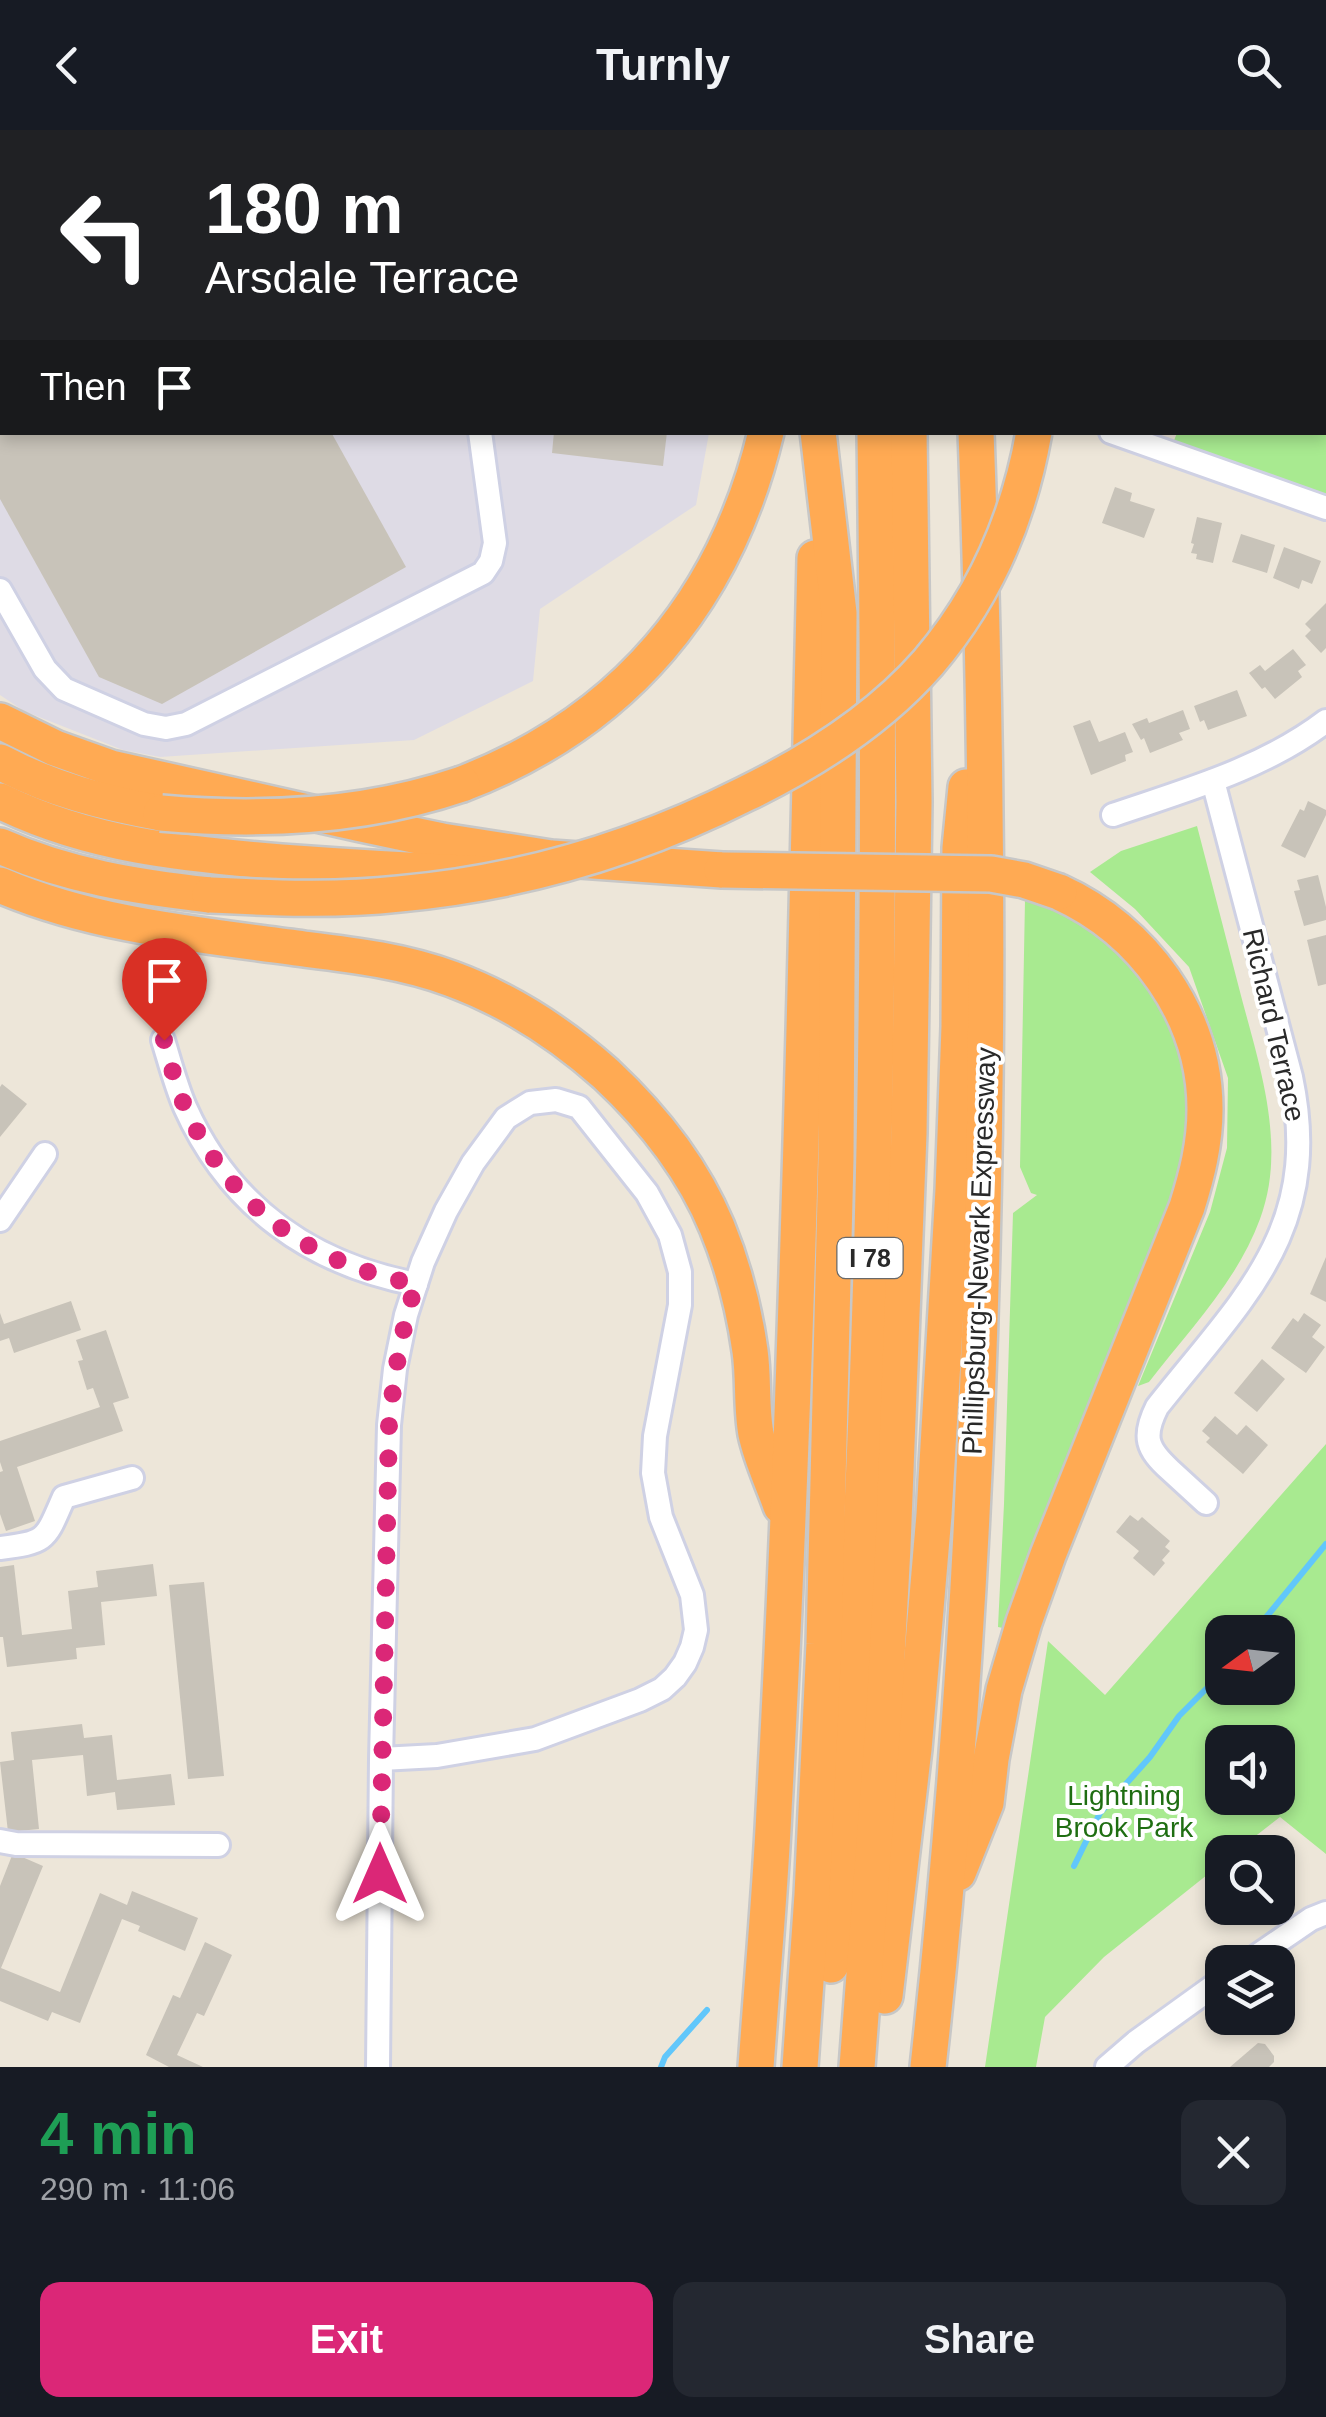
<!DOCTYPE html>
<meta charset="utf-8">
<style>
body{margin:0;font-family:Helvetica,sans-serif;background:#242831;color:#f1f3f6;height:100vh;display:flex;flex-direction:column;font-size:38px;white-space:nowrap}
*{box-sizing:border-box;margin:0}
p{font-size:32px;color:#9ea1a6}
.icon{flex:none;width:55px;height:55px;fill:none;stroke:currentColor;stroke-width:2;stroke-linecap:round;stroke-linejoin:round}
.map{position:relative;height:1937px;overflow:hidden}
.details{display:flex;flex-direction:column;background:#171b24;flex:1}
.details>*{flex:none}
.banner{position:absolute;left:0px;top:0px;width:1328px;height:305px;box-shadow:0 5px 15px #0003;background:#202124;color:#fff;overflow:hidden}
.needle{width:65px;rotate:255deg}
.fabs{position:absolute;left:1205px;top:1485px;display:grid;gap:20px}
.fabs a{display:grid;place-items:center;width:90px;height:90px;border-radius:20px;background:#171b24;box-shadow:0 5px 15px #0003;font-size:50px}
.pin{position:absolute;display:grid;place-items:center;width:85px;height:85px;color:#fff;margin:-102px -42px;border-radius:50% 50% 50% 0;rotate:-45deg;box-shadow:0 0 10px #0007}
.pin .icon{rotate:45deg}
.me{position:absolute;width:110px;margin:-55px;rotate:0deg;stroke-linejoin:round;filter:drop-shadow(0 0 8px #0008)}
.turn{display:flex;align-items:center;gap:35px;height:210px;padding:0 40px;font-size:45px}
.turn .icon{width:130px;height:130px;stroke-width:2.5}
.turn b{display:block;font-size:70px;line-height:85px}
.then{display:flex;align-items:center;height:95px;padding:0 40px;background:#0003;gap:20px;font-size:38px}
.round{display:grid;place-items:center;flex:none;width:105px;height:105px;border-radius:20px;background:#242831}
.overview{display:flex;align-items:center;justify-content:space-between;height:170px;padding:0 40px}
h1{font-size:60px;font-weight:800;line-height:75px;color:#1e9e55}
.action{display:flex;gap:20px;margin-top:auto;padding:20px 40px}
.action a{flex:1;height:115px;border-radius:20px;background:#db2777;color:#fff;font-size:40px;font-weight:800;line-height:115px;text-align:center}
.action a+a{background:#242831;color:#f1f3f6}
header{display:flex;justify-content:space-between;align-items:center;height:130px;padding:0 40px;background:#171b24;font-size:45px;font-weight:800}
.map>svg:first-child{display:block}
.industrial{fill:#dedbe5}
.green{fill:#a8ea90;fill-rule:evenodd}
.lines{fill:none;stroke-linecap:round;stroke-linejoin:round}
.stream{stroke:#61c7fb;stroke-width:6}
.building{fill:#c8c3b9}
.minor-casing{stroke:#cfd1e4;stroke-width:28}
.highway-casing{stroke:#c7c7c7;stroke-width:40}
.minor{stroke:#fff;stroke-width:22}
.highway{stroke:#ffaa53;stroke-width:35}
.highway-bridge-casing{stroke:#c7c7c7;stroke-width:40;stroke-linecap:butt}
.highway-bridge{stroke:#ffaa53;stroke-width:35}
.route{stroke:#db2777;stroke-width:18;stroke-dasharray:0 32.4}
.labels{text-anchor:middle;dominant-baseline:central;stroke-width:8;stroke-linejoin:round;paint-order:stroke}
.shield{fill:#fff;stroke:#696969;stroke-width:2.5}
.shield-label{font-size:25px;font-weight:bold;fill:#292929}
.street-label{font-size:28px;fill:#292929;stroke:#fff}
.park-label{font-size:28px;fill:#1f6e12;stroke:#fff}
</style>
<header><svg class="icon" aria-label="back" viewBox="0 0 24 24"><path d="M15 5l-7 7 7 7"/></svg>Turnly<svg class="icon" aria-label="search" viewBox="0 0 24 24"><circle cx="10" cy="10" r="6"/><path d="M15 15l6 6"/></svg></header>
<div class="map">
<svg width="1326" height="1937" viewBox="0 0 1326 1937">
<rect width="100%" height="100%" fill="#ede6d9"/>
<polygon class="industrial" points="0,0 704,0 704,2 2,2 2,302 709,303 696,375 540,479 533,551 414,610 160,627 123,620 24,581 0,565"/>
<g class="green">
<polygon points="1068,0 1326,0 1326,378 1169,323 1177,303 1325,302 1325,2 1069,2"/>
<path d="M1197 696C1211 750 1225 804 1239 858 1258 932 1288 1014 1260 1089 1237 1152 1188 1201 1149 1252L1138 1256 1210 1082 1227 1018 1228 948 1189 837 1135 779 1090 742 1121 721Z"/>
<path d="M1025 770 1063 784V781C1081 794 1103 806 1119 822 1166 867 1194 938 1188 1003 1185 1029 1177 1053 1170 1078L1003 1498 998 1497 1004 1374 1013 1083 1037 1065 1031 1063 1020 1037Z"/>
<path d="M1326 1314V1724L1280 1687 1235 1722H1222V1733L1104 1827 1045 1887 1036 1937H985L1048 1511 1105 1565ZM1278 1502V1558H1222V1502ZM1222 1612H1278V1668H1222Z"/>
</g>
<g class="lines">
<g class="stream">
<polyline points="1254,1502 1326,1414"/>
<polyline points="1074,1736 1100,1683 1150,1627 1179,1586 1222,1543"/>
<polyline points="661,1937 665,1927 707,1880"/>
</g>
</g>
<g class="building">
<polygon points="0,302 331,302 406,437 162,574 99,547 0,369"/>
<polygon points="554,302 667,302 663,336 552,323"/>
<polygon points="1115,357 1132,363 1130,371 1155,379 1144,408 1102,393"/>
<polygon points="1197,387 1222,393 1213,433 1196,429 1197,424 1191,423 1194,414 1191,413"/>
<polygon points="1241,404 1275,415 1267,443 1232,432"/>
<polygon points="1284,417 1321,431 1312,454 1302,450 1299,459 1273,448"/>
<polygon points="1326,473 1326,518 1321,523 1305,506 1311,500 1305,494"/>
<polygon points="1293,519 1306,535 1298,541 1302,547 1275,569 1265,557 1262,559 1249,543 1260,535 1265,541"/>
<polygon points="1237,560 1247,586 1208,600 1204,590 1200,592 1194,576"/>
<polygon points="1183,580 1190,599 1179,603 1183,610 1150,623 1144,608 1141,610 1132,594 1147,588 1149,593"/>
<polygon points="1090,590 1099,612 1125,602 1133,622 1125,625 1126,631 1091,645 1073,596"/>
<polygon points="1308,671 1326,680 1326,685 1305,728 1281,716 1300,679 1304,681"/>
<polygon points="1318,745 1326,777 1326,790 1304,796 1294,761 1300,760 1297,750"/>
<polygon points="1326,805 1326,854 1318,856 1307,810"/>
<polygon points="2,954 27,974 0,1007 0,957"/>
<polygon points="1326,1127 1326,1172 1310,1164"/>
<polygon points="71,1171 81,1200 14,1223 9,1208 0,1211 0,1183 4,1194"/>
<polygon points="1304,1183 1321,1195 1312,1207 1325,1217 1306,1243 1271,1218 1293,1188 1298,1192"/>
<polygon points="106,1200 129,1268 113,1273 123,1301 17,1337 35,1391 6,1401 0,1384 0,1342 3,1341 0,1332 0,1311 100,1277 93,1258 87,1260 78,1231 83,1230 76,1210"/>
<polygon points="1262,1229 1285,1249 1257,1282 1234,1263"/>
<polygon points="1215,1286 1237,1305 1246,1295 1268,1315 1243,1344 1206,1312 1210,1308 1202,1301"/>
<polygon points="1130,1385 1138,1391 1142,1387 1170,1411 1165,1417 1170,1421 1162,1430 1165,1433 1154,1446 1133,1428 1139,1421 1116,1402"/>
<polygon points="153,1434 157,1466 101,1472 105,1515 76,1518 77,1529 7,1537 3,1507 0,1507 0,1437 14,1435 22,1505 72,1499 68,1461 98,1457 96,1441"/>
<polygon points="204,1452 224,1646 188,1649 169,1455"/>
<polygon points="82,1594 84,1608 112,1605 117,1650 171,1644 175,1675 117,1680 115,1662 87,1666 83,1625 32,1630 39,1699 8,1702 0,1632 14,1630 11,1602"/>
<polygon points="13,1723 43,1736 1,1838 60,1862 100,1763 127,1775 132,1761 198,1788 185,1821 138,1801 140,1796 122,1789 80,1893 52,1882 48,1891 0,1871 0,1756"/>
<polygon points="205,1812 232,1825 204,1886 197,1883 177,1925 203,1937 169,1937 146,1925 173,1865 180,1868"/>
<polygon points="1258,1913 1265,1914 1274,1926 1274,1932 1269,1937 1230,1937"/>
</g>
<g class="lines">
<g class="minor-casing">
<g id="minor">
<polyline points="283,0 285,2"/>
<polyline points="434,0 435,2"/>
<polyline points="1111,302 1326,378"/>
<polyline points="0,460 45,539 64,559 144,594 166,598 186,594 483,443 491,431 495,413 480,302"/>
<path d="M1113 685C1186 660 1263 639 1326 591"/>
<path d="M163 910C170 933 176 956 185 977 230 1077 311 1134 416 1154"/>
<polyline points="0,1090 45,1024"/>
<path d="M1206 1373C1194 1362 1182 1351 1170 1340 1147 1319 1142 1307 1157 1277 1244 1167 1323 1099 1291 947L1213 651"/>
<path d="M0 1418C48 1412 45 1410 64 1367L132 1348"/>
<polyline points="0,1711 16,1714 218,1715"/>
<polyline points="1248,1832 1311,1789 1326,1783"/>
<polyline points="378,1937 381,1629 389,1295 395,1239 406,1185 423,1132 446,1081 473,1033 506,988 530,973 556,970 579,977 647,1063 670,1105 680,1142 680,1175 655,1306 653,1343 661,1387 692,1465 696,1500 692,1517 685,1533 675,1547 662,1559 640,1570 535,1609 437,1626 381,1629"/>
<polyline points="1107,1937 1136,1912 1222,1850"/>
</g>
</g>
<g class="highway-casing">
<g id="highway">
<polyline points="785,0 785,2"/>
<polyline points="817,0 817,2"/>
<polyline points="869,0 869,2"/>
<polyline points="901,0 901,2"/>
<polyline points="962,0 962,2"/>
<polyline points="1029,0 1029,2"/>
<polyline points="0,591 55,618 111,638 361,694 442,711 551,728 722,740"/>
<path d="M0 632C51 659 104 673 161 683"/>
<path d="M462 654C624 592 726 470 766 302"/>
<path d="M0 671C89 715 183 724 281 732 349 737 418 741 486 744"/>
<path d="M0 716C67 746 138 757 210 765"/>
<path d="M0 755C95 796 202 805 304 819 353 825 404 831 452 849 509 870 561 904 606 944 651 986 693 1039 717 1097 733 1136 744 1178 750 1221 754 1248 751 1277 756 1304 761 1328 773 1353 781 1376"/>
<path d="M958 1743 986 1673 991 1629 1004 1560 1024 1492 1048 1425 1187 1077C1197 1045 1205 1014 1205 979 1205 885 1143 800 1059 762"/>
<path d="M831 1835C877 1326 882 813 875 302"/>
<polyline points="885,1866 914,1619 934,1385 953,1060 959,897 960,718 966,657"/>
<path d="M756 1937C762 1851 770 1766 774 1680 797 1263 806 846 815 428"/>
<polyline points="800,1937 812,1765 824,1514 836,1028 839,483 818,302"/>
<polyline points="857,1937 884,1582 893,1417 909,1003 914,672 909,302"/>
<path d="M928 1937C988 1395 996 847 976 302"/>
</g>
</g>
<use href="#minor" class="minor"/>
<use href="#highway" class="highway"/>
<g class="highway-bridge-casing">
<g id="highway-bridge">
<path d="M161 683C262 692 365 687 462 654"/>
<polyline points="722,740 991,744 1024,750 1059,762"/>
<path d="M210 765C273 768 335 771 399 764 520 753 636 719 745 664 813 631 878 590 928 533 985 466 1019 388 1034 302"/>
</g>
</g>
<use href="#highway-bridge" class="highway-bridge"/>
</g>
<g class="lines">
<path class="route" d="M164 910C170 932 176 956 185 977 230 1077 311 1134 416 1154 401 1201 394 1246 389 1295L380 1744"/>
</g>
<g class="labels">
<rect class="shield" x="837.5" y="1108" width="65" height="40" rx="8"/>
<g class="shield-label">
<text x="870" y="1128">I 78</text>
</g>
<g class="street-label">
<text transform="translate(1274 895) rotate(77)">Richard Terrace</text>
<text transform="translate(979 1121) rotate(-88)">Phillipsburg-Newark Expressway</text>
</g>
<g class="park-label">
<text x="1124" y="1665">Lightning<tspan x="1124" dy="32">Brook Park</tspan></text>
</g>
</g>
</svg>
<div class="fabs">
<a><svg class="needle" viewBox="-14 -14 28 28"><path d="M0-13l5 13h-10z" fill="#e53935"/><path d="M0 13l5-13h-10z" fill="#9ea1a6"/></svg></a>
<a><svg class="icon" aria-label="sound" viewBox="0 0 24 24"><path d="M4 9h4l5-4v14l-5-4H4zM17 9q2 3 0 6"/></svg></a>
<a><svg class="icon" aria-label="search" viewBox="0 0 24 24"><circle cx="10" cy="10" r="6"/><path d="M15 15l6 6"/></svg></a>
<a><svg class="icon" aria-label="layers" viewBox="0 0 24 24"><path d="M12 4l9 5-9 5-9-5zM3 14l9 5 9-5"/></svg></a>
</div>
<div class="pin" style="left:164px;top:910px;background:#d93025"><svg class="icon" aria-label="arrive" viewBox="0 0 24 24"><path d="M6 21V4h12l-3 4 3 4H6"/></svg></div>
<svg class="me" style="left:380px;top:1744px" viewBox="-20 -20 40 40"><path d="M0-17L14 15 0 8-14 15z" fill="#db2777" stroke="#fff" stroke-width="4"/></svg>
<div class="banner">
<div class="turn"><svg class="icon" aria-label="left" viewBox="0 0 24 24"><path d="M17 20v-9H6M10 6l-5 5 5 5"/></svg><div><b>180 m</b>Arsdale Terrace</div></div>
<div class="then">Then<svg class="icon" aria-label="arrive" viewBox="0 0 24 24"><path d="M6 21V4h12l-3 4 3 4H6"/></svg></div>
</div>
</div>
<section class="details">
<div class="overview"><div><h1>4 min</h1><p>290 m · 11:06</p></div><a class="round"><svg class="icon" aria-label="close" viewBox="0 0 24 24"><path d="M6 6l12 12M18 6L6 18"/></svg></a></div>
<div class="action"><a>Exit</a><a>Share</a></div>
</section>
